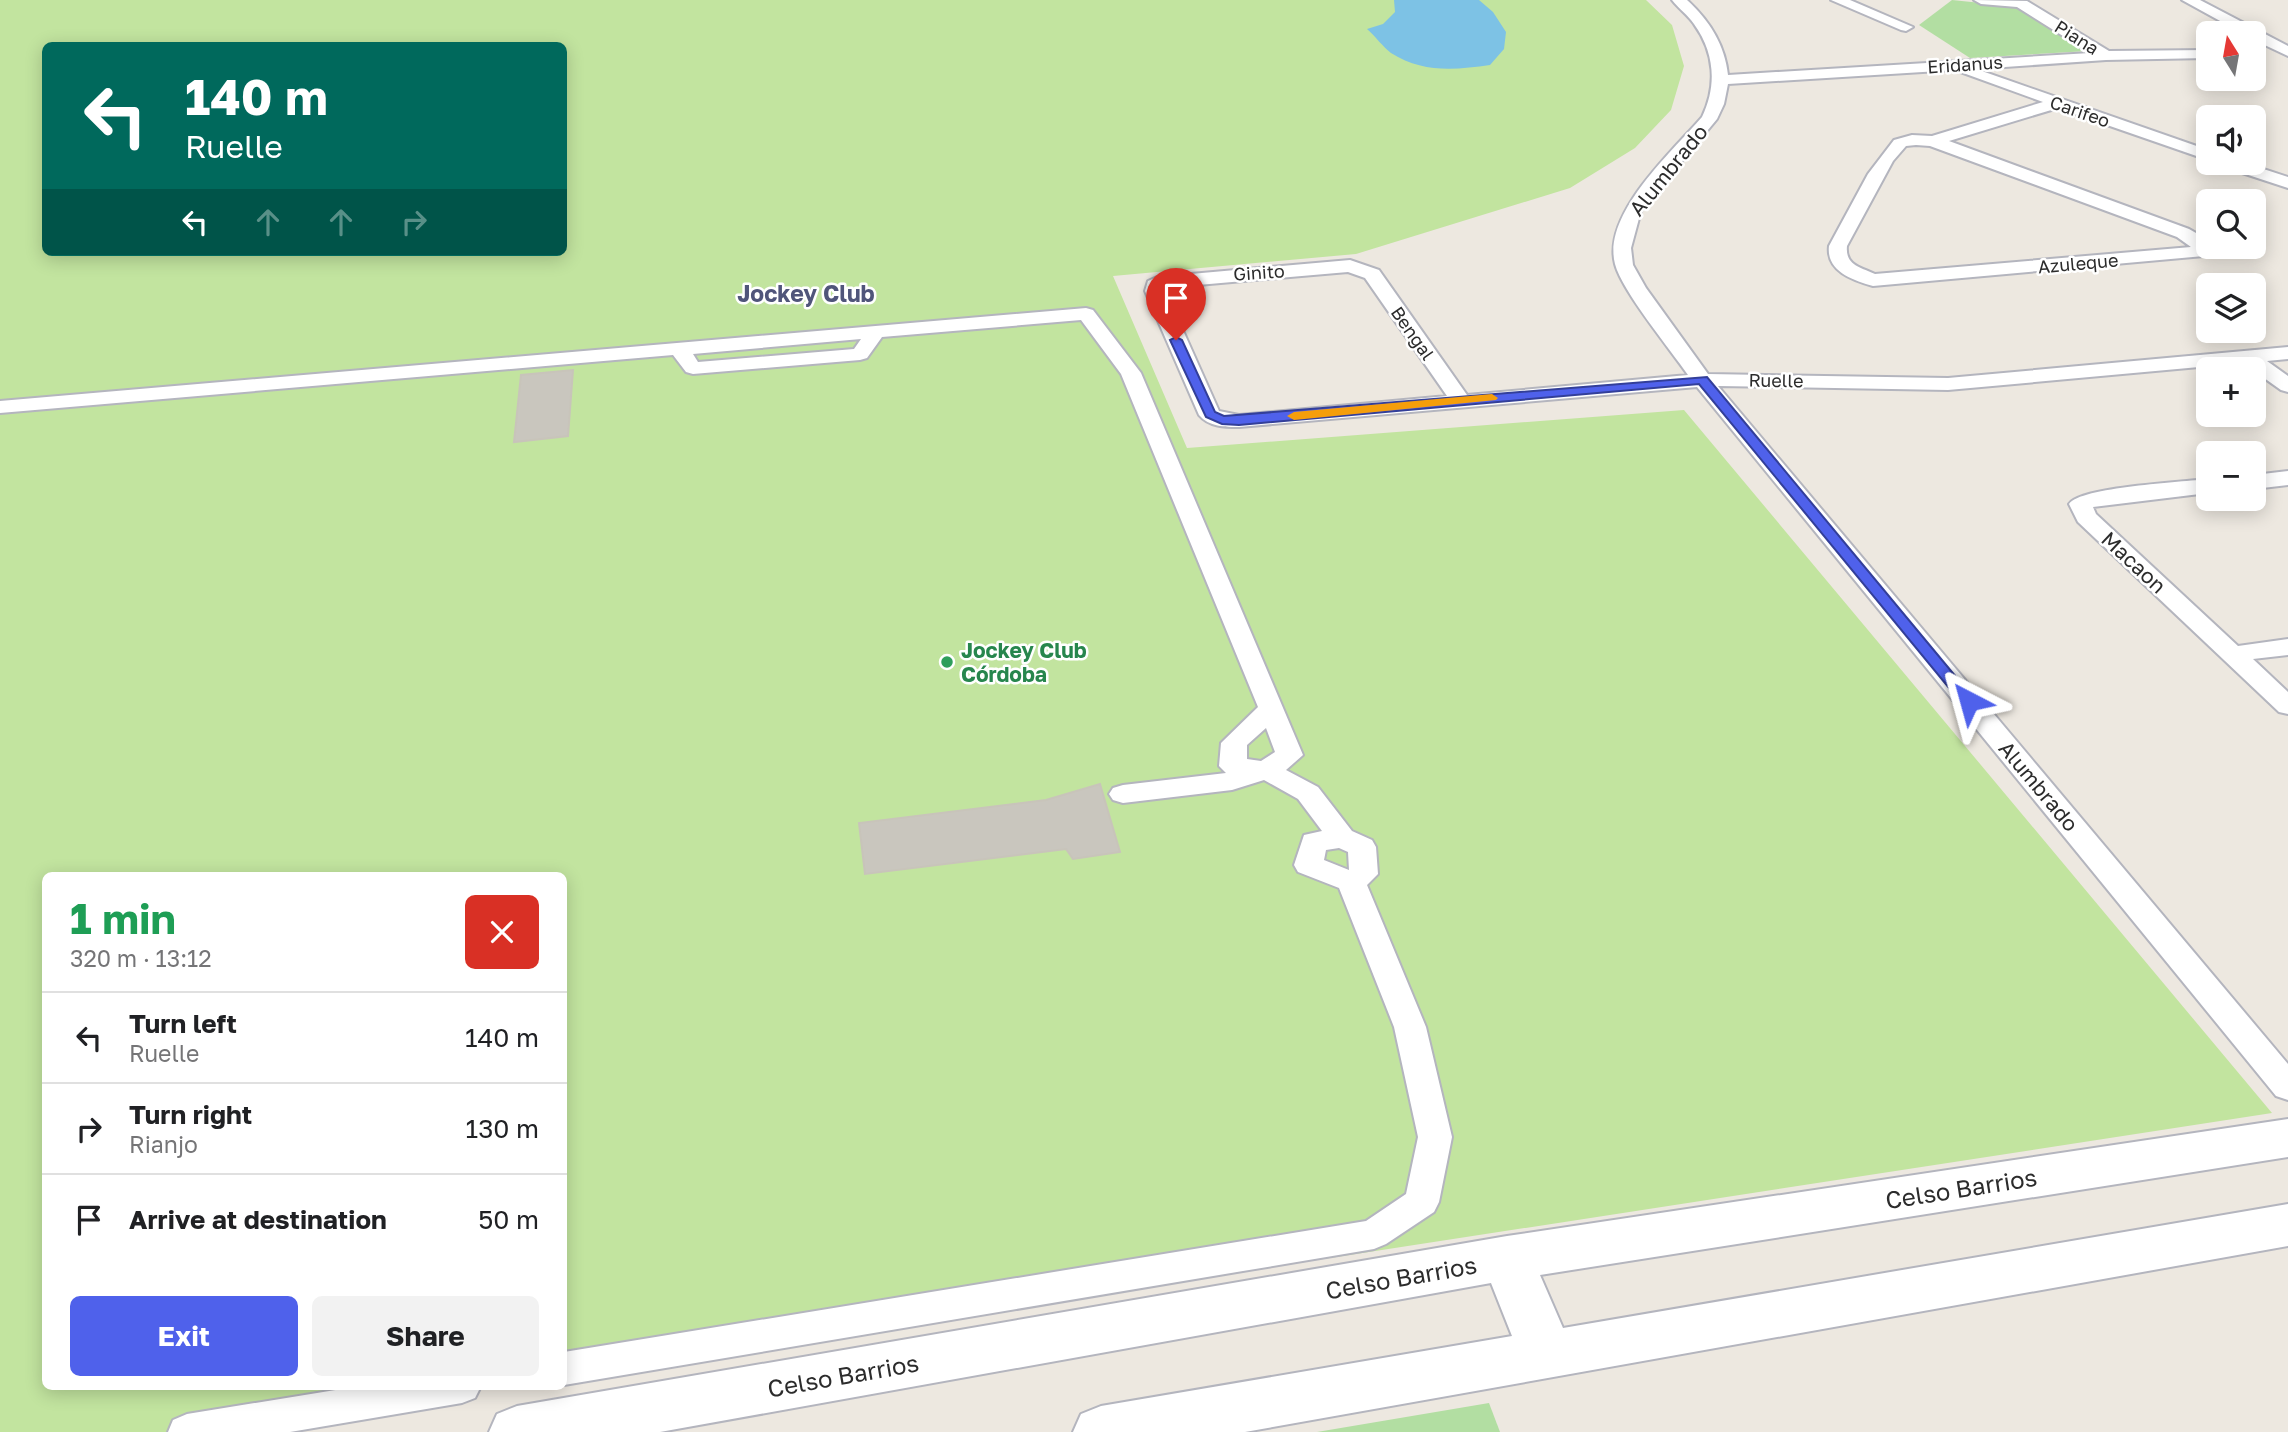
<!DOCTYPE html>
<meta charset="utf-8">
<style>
body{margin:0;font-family:"Golos Text",sans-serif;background:#f2f2f2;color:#202124;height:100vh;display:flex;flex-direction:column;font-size:26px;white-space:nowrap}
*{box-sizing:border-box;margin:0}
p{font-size:23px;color:#757577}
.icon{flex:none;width:38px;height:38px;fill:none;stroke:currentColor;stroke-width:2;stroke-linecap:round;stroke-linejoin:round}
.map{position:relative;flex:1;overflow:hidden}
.details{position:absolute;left:42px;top:872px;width:525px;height:518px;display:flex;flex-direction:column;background:#fff;border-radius:10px;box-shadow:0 4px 18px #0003}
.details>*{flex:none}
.guide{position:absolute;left:42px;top:42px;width:525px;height:214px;border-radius:10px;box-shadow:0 4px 18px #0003;background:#00695c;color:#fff;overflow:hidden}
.needle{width:46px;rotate:349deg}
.tools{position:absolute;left:2196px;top:21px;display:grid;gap:14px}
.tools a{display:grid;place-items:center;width:70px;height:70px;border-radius:10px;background:#fff;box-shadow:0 4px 18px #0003;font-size:35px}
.pin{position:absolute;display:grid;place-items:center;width:60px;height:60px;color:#fff;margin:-72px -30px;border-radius:50% 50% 50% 0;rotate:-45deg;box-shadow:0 0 7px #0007}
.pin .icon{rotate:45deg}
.me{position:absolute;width:77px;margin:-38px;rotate:321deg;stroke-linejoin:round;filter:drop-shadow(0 0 5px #0008)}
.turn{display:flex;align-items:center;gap:24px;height:147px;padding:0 28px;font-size:32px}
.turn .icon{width:91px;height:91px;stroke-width:2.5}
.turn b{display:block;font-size:49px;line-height:60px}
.lanes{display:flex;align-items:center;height:66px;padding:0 28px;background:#0003;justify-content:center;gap:35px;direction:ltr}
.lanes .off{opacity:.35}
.round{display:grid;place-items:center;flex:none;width:74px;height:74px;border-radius:10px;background:#f2f2f2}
.summary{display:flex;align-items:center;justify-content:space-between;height:119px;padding:0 28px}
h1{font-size:42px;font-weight:700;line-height:52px;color:#1e9e55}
.primary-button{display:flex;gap:14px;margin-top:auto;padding:14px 28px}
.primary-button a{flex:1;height:80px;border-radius:10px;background:#4f61eb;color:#fff;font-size:28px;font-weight:700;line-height:80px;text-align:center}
.primary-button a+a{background:#f2f2f2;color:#202124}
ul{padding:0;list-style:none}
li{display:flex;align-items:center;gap:21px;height:91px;padding:0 28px;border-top:2px solid #e0e0e0}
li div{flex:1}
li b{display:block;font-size:26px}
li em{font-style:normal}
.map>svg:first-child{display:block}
.green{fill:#b2dea2}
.pitch{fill:#c2e49f;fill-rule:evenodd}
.water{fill:#7dc2e5}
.building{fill:#c9c6be;stroke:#c8c4ba;stroke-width:2}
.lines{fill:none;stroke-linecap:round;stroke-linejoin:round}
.street-casing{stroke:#b4b5be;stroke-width:4}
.secondary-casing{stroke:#b4b5be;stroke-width:4}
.street{fill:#fff;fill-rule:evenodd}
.secondary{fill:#fff;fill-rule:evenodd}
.route{fill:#4f61eb;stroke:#333f99;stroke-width:2}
.slow{fill:#f59e0b}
.leisure-dot{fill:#2e9e5b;stroke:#fff;stroke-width:2.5}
.labels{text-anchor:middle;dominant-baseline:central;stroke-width:5;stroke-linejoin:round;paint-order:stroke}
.far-street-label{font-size:18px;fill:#2c2c2c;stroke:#fff}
.street-label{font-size:21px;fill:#2c2c2c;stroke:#fff}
.leisure-label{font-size:21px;font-weight:bold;fill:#27864d;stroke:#fff;text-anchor:start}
.far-district-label{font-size:23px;font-weight:bold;fill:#50557a;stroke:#fff}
.near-street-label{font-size:24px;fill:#2c2c2c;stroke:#fff}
</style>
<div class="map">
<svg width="2288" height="1432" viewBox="0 0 2288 1432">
<rect width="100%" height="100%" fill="#ede8e0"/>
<g class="green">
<polygon points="1952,0 2020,7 2088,51 1970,58 1919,25"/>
<polygon points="1489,1403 1500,1432 1317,1432"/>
</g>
<path class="pitch" d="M0 0H1646L1672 25 1684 66 1671 110 1635 148 1570 188 1356 254 1113 276 1187 448 1684 410 2272 1113 564 1376V875H46V1386H500L202 1432H0ZM46 46H564V252H46Z"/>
<path class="water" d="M1394 0H1479L1493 12 1506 32 1504 49 1490 65C1455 70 1422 73 1391 53 1383 47 1375 36 1367 29L1383 24 1395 12Z"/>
<g class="building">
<polygon points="573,370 568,436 514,442 521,375"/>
<polygon points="1100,784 1120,852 1073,859 1066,849 865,874 859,823 1046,800"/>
</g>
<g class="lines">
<g class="street-casing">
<g id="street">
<path d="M1672 0H1687C1709 20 1725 45 1728 75L2090 53 2017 7 1981 4 1974 0 2027 1 2109 51 2208 50V58L2106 60 1976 69 2208 150V160L2058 108 1949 141 2189 229 2203 237 2209 247 2204 256 1873 286C1852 280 1826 271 1829 246L1868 174 1894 140 1912 135 1932 136 2043 102 1955 70 1728 84 1724 104 1717 119 1641 211 1631 248 1633 265 1646 288 1708 374 1948 378 2288 347V359L2267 361 2288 376V392L2281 390 2243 363 1948 390 1718 386 2288 1064V1100L2276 1096 1697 387 1239 427C1225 427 1209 427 1199 415L1145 291 1148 281 1157 277 1350 260 1379 270 1467 395 1688 375C1670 349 1622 291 1615 264 1602 214 1672 152 1702 117 1717 86 1715 53 1694 24 1688 15 1679 9 1672 0ZM1916 145 1930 146 2177 237 2191 247 1875 274C1860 267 1845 265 1847 246L1893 161 1906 146ZM1348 272 1365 278 1447 396 1239 415 1219 411 1164 288Z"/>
<polygon points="1831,0 1850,0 1913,27 1906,31 1901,30"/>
<polygon points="2182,0 2200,0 2288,46 2288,56 2254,40 2254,33 2242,33"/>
<polygon points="2222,163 2245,163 2288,177 2288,188 2224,167"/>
<path d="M1086 308 1093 310 1141 373 1303 755 1286 770 1318 787 1352 831 1372 840 1376 847 1378 874 1367 885 1426 1027 1452 1137 1439 1202 1434 1212 1386 1244 1374 1249 564 1385V1352L1366 1221 1406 1194 1418 1137 1394 1027 1339 888 1298 872 1294 865 1304 835 1322 831 1298 799 1264 780 1232 790 1123 803 1113 800 1109 794 1113 788 1123 785 1226 773 1219 766 1221 743 1258 707 1121 374 1081 320 882 337 867 358 860 360 693 374 686 372 673 355 0 413V401ZM861 339 854 349 698 362 693 354ZM1266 728 1275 752 1261 761 1247 759V745ZM1339 848 1348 852 1349 870 1324 860 1326 850Z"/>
<polygon points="2288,471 2288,485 2254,489 2254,475"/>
<path d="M2208 479V493L2093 507 2096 514 2238 646 2288 639V655L2253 659 2288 692V714L2279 712 2078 522 2069 504C2080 487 2183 482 2208 479Z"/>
<polygon points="360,1386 481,1386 475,1398 462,1403 290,1432 168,1432 173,1420 187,1414"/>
</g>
</g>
<g class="secondary-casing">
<polygon id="secondary" points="2288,1119 2288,1157 1540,1275 1563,1328 2288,1204 2288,1246 1245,1432 1073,1432 1081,1414 1101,1406 1512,1336 1491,1283 660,1432 489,1432 497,1414 517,1406 1507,1236"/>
</g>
<use href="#street" class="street"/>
<use href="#secondary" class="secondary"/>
</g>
<polygon class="route" points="1176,337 1182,340 1215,412 1224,416 1707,377 1976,701 1974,705 1963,705 1699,384 1239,425 1222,424 1206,417 1170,340"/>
<polygon class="slow" points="1492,394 1498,398 1496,400 1294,420 1287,416 1294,412"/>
<circle class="leisure-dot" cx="947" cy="662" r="7"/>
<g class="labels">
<g class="far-street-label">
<text transform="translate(2077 37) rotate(32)">Piana</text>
<text transform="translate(1965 64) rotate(-4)">Eridanus</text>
<text transform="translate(2080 111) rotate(19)">Carifeo</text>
<text transform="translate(2078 263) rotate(-5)">Azuleque</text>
<text transform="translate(1259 272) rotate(-4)">Ginito</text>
<text transform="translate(1413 333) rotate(55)">Bengal</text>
<text transform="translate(1776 380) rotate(1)">Ruelle</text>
</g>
<g class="street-label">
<text transform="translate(1668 170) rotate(-51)">Alumbrado</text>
<text transform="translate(2134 562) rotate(43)">Macaon</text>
<text transform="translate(2039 786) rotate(50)">Alumbrado</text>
</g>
<g class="leisure-label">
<text x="961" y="650">Jockey Club<tspan x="961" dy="24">Córdoba</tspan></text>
</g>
<g class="far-district-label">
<text x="806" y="293">Jockey Club</text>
</g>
<g class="near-street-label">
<text transform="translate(1961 1188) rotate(-9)">Celso Barrios</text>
<text transform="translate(1401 1277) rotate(-10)">Celso Barrios</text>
<text transform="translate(843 1375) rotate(-10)">Celso Barrios</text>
</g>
</g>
</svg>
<div class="tools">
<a><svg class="needle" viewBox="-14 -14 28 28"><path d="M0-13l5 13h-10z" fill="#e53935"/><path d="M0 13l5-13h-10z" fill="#757577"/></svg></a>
<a><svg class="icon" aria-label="sound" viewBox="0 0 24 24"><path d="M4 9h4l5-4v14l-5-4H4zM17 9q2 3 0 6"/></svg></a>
<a><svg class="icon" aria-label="search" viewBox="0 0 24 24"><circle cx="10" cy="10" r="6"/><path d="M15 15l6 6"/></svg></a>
<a><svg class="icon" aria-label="layers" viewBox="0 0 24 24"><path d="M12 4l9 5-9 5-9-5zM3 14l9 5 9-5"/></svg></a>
<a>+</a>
<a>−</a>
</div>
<div class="pin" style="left:1176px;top:340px;background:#d93025"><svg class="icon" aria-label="arrive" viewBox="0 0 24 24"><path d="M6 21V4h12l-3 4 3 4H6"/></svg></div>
<svg class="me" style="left:1969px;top:701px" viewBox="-20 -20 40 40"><path d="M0-17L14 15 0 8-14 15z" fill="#4f61eb" stroke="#fff" stroke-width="4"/></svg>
<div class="guide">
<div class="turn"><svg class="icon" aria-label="left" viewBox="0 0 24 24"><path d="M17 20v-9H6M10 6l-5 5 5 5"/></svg><div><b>140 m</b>Ruelle</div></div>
<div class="lanes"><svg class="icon" aria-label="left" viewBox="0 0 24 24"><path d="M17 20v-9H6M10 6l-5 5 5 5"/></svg><svg class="icon off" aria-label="ahead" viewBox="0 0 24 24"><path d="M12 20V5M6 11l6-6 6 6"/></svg><svg class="icon off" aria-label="ahead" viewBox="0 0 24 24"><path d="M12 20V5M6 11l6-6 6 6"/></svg><svg class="icon off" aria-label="right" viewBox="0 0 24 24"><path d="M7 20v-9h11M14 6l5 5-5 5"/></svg></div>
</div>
<section class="details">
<div class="summary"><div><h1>1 min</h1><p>320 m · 13:12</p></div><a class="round" style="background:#d93025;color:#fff"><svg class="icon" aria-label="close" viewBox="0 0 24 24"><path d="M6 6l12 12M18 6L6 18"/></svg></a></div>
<ul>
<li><svg class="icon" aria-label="left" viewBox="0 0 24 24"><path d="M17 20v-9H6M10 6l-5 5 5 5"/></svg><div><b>Turn left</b><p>Ruelle</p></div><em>140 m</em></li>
<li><svg class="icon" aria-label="right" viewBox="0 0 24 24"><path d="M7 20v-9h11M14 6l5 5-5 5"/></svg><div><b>Turn right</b><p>Rianjo</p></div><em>130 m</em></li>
<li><svg class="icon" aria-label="arrive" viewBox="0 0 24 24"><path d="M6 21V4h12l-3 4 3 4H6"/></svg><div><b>Arrive at destination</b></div><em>50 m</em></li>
</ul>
<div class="primary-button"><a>Exit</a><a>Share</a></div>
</section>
</div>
